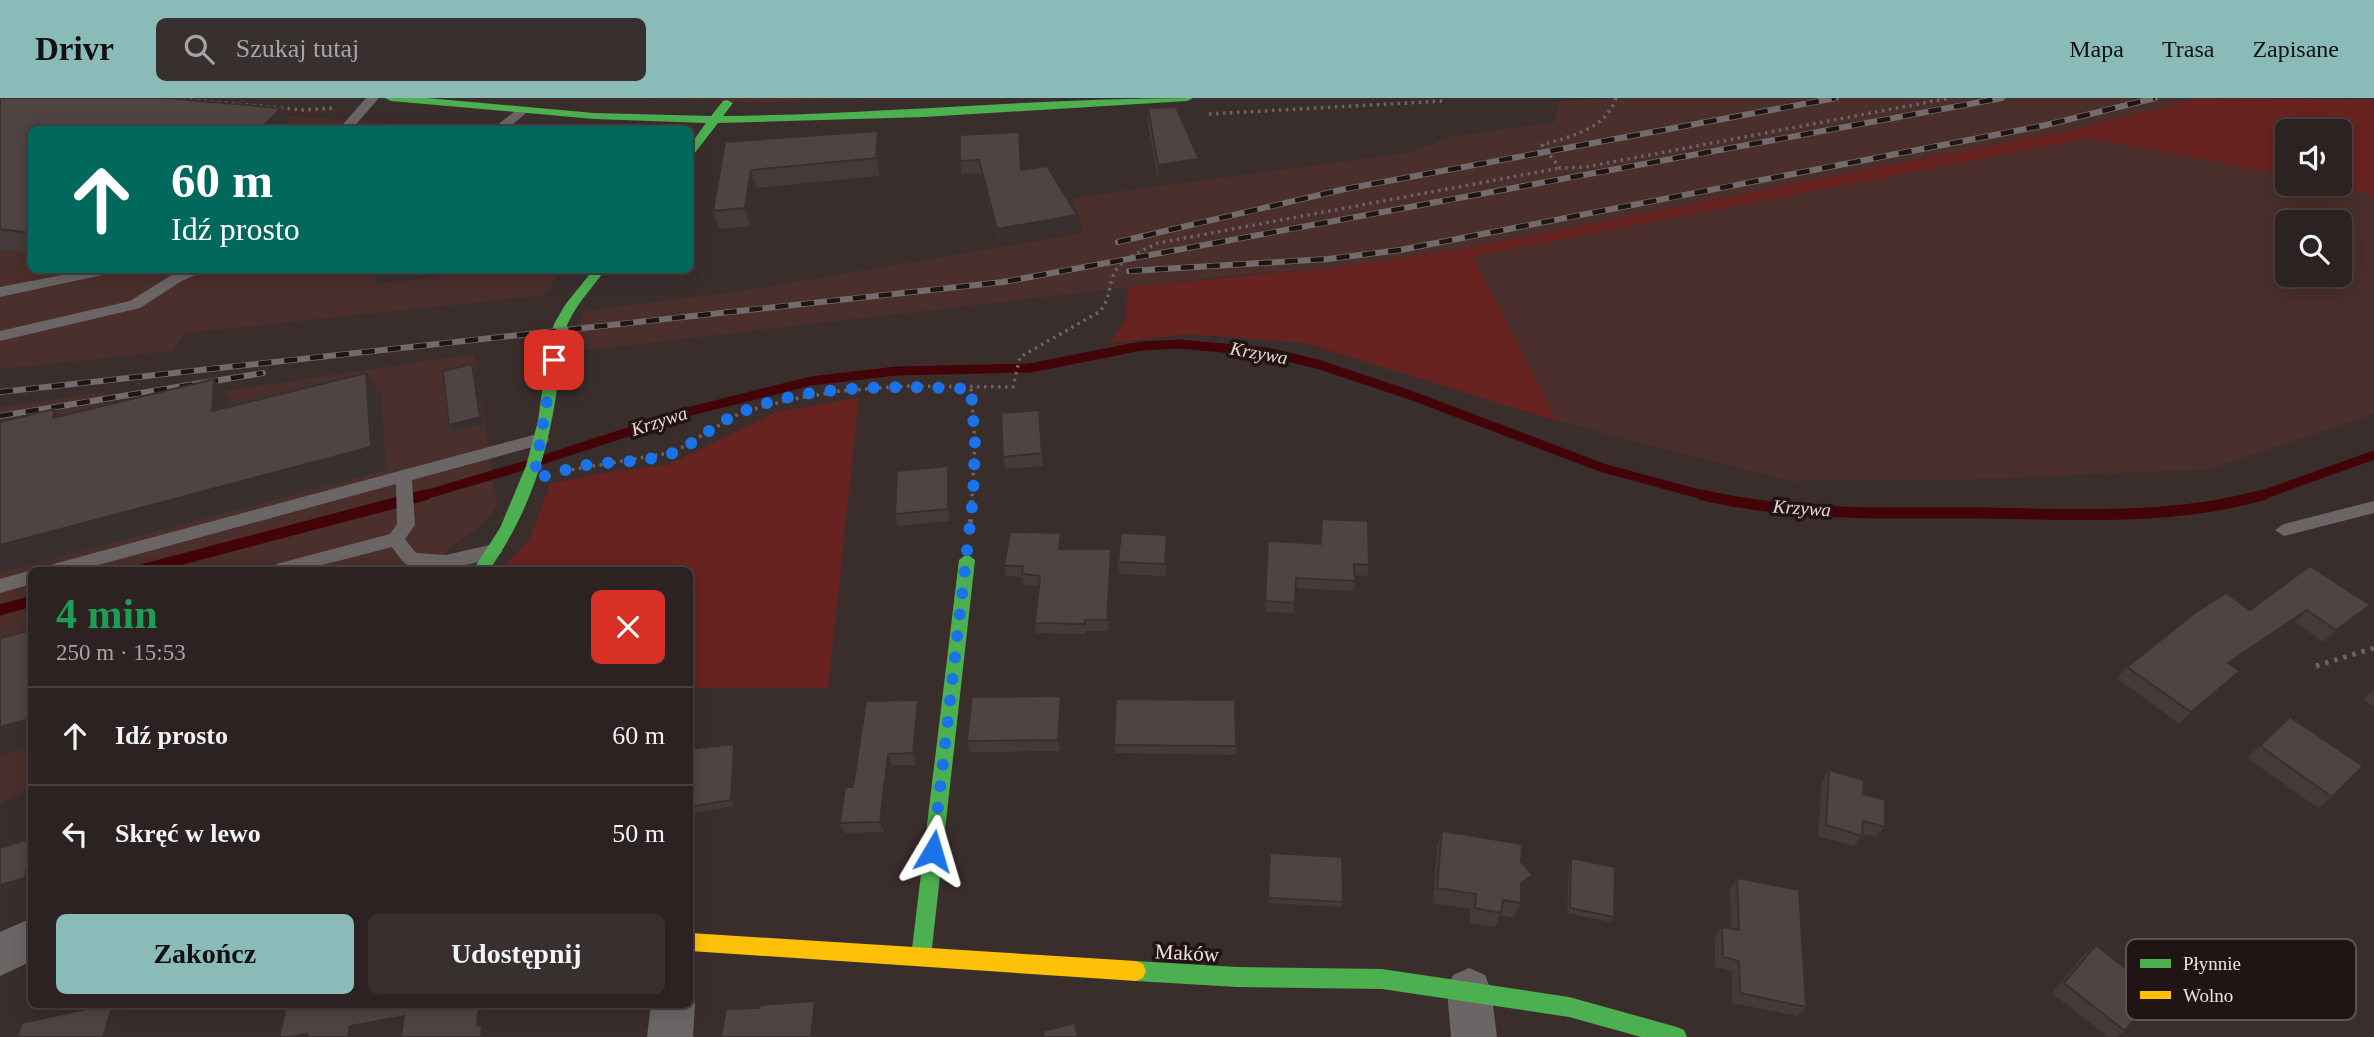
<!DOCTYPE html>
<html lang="pl">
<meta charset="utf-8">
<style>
body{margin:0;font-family:"Times New Roman",serif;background:#382f2f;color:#f1f3f6;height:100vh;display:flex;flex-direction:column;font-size:26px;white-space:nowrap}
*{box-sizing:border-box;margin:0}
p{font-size:23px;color:#a6a4a5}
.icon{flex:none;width:38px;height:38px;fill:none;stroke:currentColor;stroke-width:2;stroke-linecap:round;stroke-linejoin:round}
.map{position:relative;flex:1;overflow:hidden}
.sheet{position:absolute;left:28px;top:469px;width:665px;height:441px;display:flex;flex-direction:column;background:#2c2222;border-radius:10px;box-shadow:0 4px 18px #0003,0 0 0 2px #483f40}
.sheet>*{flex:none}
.hud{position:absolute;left:28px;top:28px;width:665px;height:147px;border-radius:10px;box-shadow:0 4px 18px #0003,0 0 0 2px #483f40;background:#00695c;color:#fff;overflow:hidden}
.tools{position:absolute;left:2275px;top:21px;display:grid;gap:14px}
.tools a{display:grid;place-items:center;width:77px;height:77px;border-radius:10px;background:#2c2222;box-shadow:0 4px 18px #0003,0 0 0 2px #483f40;font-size:35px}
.pin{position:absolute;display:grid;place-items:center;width:60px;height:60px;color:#fff;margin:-30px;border-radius:14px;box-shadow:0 4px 10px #0006}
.me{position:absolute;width:77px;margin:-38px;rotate:7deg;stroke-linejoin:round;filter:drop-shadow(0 0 5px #0008)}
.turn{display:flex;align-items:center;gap:24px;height:147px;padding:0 28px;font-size:32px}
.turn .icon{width:91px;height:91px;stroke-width:2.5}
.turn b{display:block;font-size:49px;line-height:60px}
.round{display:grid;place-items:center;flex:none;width:74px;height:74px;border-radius:10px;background:#382f2f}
.overview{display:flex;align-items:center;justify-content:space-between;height:119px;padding:0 28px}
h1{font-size:42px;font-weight:800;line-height:52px;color:#1e9e55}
.action{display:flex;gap:14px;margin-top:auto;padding:14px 28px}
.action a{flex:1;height:80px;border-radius:10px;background:#8bbbb9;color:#111;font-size:28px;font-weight:800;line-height:80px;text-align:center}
.action a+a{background:#382f2f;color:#f1f3f6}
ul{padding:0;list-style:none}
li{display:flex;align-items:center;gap:21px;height:98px;padding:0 28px;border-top:2px solid #483f40}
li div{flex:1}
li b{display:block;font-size:26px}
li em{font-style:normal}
header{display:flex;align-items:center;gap:42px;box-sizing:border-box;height:98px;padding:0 35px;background:#8bbbb9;color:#111}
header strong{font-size:33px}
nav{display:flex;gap:38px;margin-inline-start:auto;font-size:24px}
.search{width:490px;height:63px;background:#382f2f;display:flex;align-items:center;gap:18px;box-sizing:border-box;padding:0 24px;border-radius:10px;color:#a6a4a5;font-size:26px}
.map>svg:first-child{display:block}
.built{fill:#4a2f2c;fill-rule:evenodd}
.green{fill:#682320}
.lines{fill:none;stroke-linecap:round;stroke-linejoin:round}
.stream-far1{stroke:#430407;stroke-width:9}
.stream{stroke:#430407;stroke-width:11}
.path-far1{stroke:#6a6463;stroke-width:3.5;stroke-dasharray:2.5 4.5;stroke-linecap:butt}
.path{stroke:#6a6463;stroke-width:5;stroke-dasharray:3.5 6;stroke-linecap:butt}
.lane{fill:#6b6665;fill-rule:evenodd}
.street{fill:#6b6665;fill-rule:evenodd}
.fast{fill:#4caf50;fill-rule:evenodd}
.slow{fill:#ffc107;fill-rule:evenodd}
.rail-casing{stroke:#726c6c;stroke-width:6}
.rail{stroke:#201514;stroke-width:4.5;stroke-dasharray:13;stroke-linecap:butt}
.wall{fill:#453a3a}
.shaded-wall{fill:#38302f}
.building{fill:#504443;stroke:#38302f;stroke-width:2}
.route{stroke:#1a73e8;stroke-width:12;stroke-dasharray:0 21.6}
.labels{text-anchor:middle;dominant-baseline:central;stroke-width:7;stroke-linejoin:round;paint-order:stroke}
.water-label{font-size:19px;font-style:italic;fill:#f0d5d1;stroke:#201514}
.near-street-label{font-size:21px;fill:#f3e4e2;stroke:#201514}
.key{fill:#201514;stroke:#5f5352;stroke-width:2}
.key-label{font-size:19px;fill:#f3e4e2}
</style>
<header>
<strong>Drivr</strong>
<div class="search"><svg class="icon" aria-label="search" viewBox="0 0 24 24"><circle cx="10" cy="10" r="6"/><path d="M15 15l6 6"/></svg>Szukaj tutaj</div>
<nav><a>Mapa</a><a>Trasa</a><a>Zapisane</a></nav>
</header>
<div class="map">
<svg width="2374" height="939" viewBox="0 0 2374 939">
<rect width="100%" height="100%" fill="#3a2e2d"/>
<g class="built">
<polygon points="0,0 37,0 468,31 32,32 32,172 562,172 545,197 184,235 173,253 0,271"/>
<polygon points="646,0 867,0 759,5"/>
<polygon points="1621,0 2200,0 2084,29 1468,150 1331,170 1226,178 571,254 584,213 749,192 1084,135 1072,100 1413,54 1451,39 1554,24 1559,3"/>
<path d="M2091 40 2287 78V86H2323L2374 97V316L2209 371 1986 381 1791 383 1557 323 1473 158ZM2287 124H2340V177H2287Z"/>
<polygon points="474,256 497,405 486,423 446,453 446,472 32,472 31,690 0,705 0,309 105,294 104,311"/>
</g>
<g class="green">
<polygon points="2200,0 2374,2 2374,97 2323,86 2340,86 2340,33 2287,33 2287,78 2091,40 1473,158 1557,323 1305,245 1187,236 1110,245 1126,221 1128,189 1331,170 1468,150 2084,29"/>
<polygon points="859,300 828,590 690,590 690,472 500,472 530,441 550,386 597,376 668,367 777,314"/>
</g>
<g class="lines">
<g class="stream-far1">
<polyline points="542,362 695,312 811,283 896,273 1030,270 1141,248 1179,246 1267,254 1317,266 1413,298 1603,370 1710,399"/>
<polyline points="418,399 526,367"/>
<polyline points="2257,399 2374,357"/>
</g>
<g class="stream">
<path d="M1702 397C1795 418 1884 415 1978 415 2075 416 2168 423 2263 397"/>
<polyline points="141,472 425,397"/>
<polyline points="0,512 32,503"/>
</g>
<g class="path-far1">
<polyline points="169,0 303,12 335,10"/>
<path d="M1616 0C1605 32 1571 38 1542 47L1560 70 1586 69 1950 0"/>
<polyline points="1209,16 1443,3"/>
<polyline points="971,291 975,345 972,399"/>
<path d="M565 373 674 354 740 315 788 302 840 293 906 288 1013 289 1020 259 1099 214C1110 202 1108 192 1113 178 1118 162 1144 152 1158 145L1560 70"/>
</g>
<g class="path">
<polyline points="970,434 972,397"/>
<polyline points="2316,568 2374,550"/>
</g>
<g class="lane">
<polygon points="366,0 379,0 351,32 338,32"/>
<polygon points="520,9 530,12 506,32 491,32"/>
<polygon points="88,172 114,172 107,176 0,199 0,189"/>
<polygon points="186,172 205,172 180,184 140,210 0,243 0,233 130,203 170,178"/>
<path d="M541 335 547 337 549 341 547 345 412 382 415 427 405 441 416 455 446 457 494 446 503 453C494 467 421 475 406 466 401 463 396 454 392 449L303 472H272L274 467 280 465 390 436 397 426 396 386 80 472H48L51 467 57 465Z"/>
<polygon points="2374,403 2374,415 2284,438 2275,432 2284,426"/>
<polygon points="32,472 32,486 0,495 0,481"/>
</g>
<g class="street">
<polygon points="32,820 32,863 0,878 0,834"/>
<polygon points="1469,870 1485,877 1491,892 1497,939 1451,939 1447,892 1453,877"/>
<polygon points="690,892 695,906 693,939 647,939 651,906 690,906"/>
</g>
<g class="fast">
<path d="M385 0H427L594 15 711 18 723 3 727 2 733 5 723 18H727C882 16 1038 0 1193 0L1187 3 924 19 718 25 694 56 690 57V47L706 25 594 21 391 3Z"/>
<path d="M593 172H605C593 189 577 205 568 225 558 249 560 278 555 304 545 366 525 421 489 472H473L500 430 526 368 538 323 548 250 554 226 565 207Z"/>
<polygon points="967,456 975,462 931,859 928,866 921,868 914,866 911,859 959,462"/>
<polygon points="1136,863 1237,869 1382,871 1569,899 1677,929 1684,932 1687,939 1641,939 1569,919 1382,891 1237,889 1136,883 1129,880 1126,873 1129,866"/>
</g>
<polygon class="slow" points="690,835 1136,863 1143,866 1146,873 1143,880 1136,883 690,853"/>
<g class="rail-casing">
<g id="rail">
<polyline points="1118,144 1345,91 1836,0"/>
<polyline points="1129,173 1328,161 1400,152 2046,27 2155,0"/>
<polyline points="0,294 1003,184 2002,0"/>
<polyline points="0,318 263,275"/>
</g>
</g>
<use href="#rail" class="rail"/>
</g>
<g class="wall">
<polygon points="0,0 281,10 294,32 32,32 32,155 0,152"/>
<polygon points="1148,10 1199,77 1158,83 1148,27"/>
<polygon points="878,33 881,51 880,78 756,90 750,128 719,131 713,113 725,44"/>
<polygon points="1019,34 1022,72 1077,117 1078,130 999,144 981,75 962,76 960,63"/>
<polygon points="1039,312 1043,368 1005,371 1003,359"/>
<polygon points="950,381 950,423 898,428 895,416"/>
<polygon points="1322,421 1369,467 1367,478 1355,477 1353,493 1295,490 1294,515 1265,514 1268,443 1320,446"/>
<polygon points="1062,446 1061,451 1112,462 1108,533 1086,533 1086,536 1036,535 1035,525 1039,488 1023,487 1022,479 1006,478 1004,468"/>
<polygon points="1167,449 1166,478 1119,476 1118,464"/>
<polygon points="2370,507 2356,519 2323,544 2295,524 2231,567 2240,573 2179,626 2117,580 2127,569 2250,512"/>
<polygon points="2374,592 2374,609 2363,601"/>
<polygon points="1063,609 1060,653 970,654 967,643"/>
<polygon points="921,613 916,667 892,667 884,734 844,735 840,725 853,689"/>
<polygon points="2290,619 2332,699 2318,710 2247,660"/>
<polygon points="1114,647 1236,648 1236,657 1115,655"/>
<polygon points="690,651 736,652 734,708 692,715 690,720"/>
<polygon points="1829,672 1863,696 1885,729 1876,739 1862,736 1862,738 1853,748 1818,738 1822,683"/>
<polygon points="1442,733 1521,764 1527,792 1521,796 1521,805 1514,820 1500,817 1495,829 1470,825 1470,811 1433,805 1437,748"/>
<polygon points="1270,755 1343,804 1342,809 1268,805"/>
<polygon points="1571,760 1614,819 1611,824 1567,815 1569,765"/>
<polygon points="1737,780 1806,909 1797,918 1732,905 1732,873 1715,869 1715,839 1722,829 1731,831 1730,791"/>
<polygon points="2096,847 2125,933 2116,939 2108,939 2052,895 2084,857"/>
</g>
<g class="shaded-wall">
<polygon points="281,10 294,32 262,32 261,30"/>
<polygon points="878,33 881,51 880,78 876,60"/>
<polygon points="1199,61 1199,77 1158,83 1158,67"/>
<polygon points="751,72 756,90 750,128 745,110"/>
<polygon points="1077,117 1078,130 999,144 997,131"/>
<polygon points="371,172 494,172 379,185"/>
<polygon points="472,266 476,272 483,326 453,334 449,327"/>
<polygon points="366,275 381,297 386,372 0,475 0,447"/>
<polygon points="214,281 231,303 229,336 212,313"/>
<polygon points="54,311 75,333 53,320"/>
<polygon points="948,368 950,381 950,423 948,411"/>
<polygon points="1061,435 1062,446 1060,462 1059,451"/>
<polygon points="1111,451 1112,462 1108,533 1107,522"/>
<polygon points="275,465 280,472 274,472"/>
<polygon points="2370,507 2356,519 2323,544 2336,532"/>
<polygon points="2307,512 2295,524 2216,577 2228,565"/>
<polygon points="2240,573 2227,585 2179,626 2191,614"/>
<polygon points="1061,598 1063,609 1060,653 1058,642"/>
<polygon points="918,602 921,613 916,667 913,655"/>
<polygon points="32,620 32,648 0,658 0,629"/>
<polygon points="734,646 736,652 734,708 731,702"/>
<polygon points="888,656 892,667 884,734 880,724"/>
<polygon points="32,745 32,786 0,795 0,787"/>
<polygon points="1533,777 1527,792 1515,800 1521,785"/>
<polygon points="815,903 821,912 817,939 811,939"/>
<polygon points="113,906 128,915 121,939 103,939"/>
<polygon points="479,906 488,906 489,908 487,932 492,937 492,939 481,939 477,927"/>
<polygon points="404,918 415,927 361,937 361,939 348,939 350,928"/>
</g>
<g class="building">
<polygon points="0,0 167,0 281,10 261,30 274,32 32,32 31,135 0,131"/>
<polygon points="1176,9 1199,61 1158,67 1148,10"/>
<polygon points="878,33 876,60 751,72 745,110 713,113 725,44"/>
<polygon points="1019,34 1021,72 1047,68 1077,117 997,131 979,62 960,63 960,37"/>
<polygon points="472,266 480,319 449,327 443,273"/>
<polygon points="366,275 371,349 0,447 0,324 54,311 53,320 214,281 212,313"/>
<polygon points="1039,312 1042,355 1003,359 1001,315"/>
<polygon points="948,368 948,411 895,416 897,373"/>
<polygon points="1322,421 1368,423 1369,467 1354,466 1355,483 1296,480 1295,505 1265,503 1268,443 1321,446"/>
<polygon points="1010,434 1061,435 1059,451 1111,451 1107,522 1085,522 1085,526 1035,525 1040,478 1022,476 1023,468 1004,468"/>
<polygon points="1121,435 1167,437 1165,466 1118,464"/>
<polygon points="275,465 274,472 248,472"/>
<polygon points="2310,468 2370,507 2336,532 2307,512 2228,565 2240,573 2191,614 2127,569 2196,514 2226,495 2250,512"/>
<polygon points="32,532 32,620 0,629 0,540"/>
<polygon points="1061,598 1058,642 967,643 972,599"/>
<polygon points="1116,601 1235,602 1236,648 1114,647"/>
<polygon points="918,602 913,655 888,656 880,724 840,725 845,689 853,689 866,603"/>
<polygon points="2290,619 2363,668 2332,699 2260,648"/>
<polygon points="734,646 731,702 690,709 690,651"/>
<polygon points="1829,672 1864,682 1863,696 1885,702 1885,729 1863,723 1862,738 1826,727"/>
<polygon points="1442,733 1522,746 1521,764 1533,777 1521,785 1521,805 1503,802 1501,815 1475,810 1476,796 1437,790"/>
<polygon points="32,740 25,780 0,787 0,750"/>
<polygon points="1270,755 1342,759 1343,804 1268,800"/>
<polygon points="1571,760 1615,769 1614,819 1570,810"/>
<polygon points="1737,780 1799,792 1806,909 1740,895 1739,863 1723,859 1722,829 1739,832"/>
<polygon points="2096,847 2156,895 2125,933 2064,885"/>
<polygon points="815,903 811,939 721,939 726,911 759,910 760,907"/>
<polygon points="110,906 113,906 103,939 17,939 22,925"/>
<polygon points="287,906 479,906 477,927 482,928 481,939 401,939 404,918 350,928 348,939 307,939 307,936 291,939 279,939"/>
<polygon points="1075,925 1078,939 1044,939 1043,933"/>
</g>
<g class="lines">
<path class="route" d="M554 262 534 379C551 379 564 371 580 368 611 362 646 366 675 354 698 344 716 325 739 315 809 285 897 288 971 291L975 345 973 400 933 753"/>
</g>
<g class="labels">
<g class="water-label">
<text transform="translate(1259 255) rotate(10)">Krzywa</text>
<text transform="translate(659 323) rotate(-18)">Krzywa</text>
<text transform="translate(1802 410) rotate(4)">Krzywa</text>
</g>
<g class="near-street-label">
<text transform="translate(1187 855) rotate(3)">Maków</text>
</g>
</g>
<rect x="2126" y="841" width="230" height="81" rx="10" class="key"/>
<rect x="2140" y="861" width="31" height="9" fill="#4caf50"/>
<rect x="2140" y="893" width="31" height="8" fill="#ffc107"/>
<g class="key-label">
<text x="2183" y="872">Płynnie</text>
<text x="2183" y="904">Wolno</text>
</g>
</svg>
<div class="tools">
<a><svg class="icon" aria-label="sound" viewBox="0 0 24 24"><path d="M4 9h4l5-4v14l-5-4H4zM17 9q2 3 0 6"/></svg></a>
<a><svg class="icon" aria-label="search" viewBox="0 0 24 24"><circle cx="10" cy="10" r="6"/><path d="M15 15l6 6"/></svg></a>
</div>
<div class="pin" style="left:554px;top:262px;background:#d93025"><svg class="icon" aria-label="arrive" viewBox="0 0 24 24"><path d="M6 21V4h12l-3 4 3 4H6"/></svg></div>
<svg class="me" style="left:933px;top:753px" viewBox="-20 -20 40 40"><path d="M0-17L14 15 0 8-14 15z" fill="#1a73e8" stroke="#fff" stroke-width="4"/></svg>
<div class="hud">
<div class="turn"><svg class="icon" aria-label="ahead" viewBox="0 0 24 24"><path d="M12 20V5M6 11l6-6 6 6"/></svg><div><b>60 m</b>Idź prosto</div></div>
</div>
<section class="sheet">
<div class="overview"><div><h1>4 min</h1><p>250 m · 15:53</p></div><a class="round" style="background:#d93025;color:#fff"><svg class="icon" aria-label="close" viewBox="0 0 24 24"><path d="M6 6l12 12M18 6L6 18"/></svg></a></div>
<ul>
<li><svg class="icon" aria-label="ahead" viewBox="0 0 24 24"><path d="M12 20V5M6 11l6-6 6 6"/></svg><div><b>Idź prosto</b></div><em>60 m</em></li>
<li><svg class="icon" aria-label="left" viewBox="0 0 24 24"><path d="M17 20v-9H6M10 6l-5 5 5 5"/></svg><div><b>Skręć w lewo</b></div><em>50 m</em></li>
</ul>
<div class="action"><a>Zakończ</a><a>Udostępnij</a></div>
</section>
</div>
